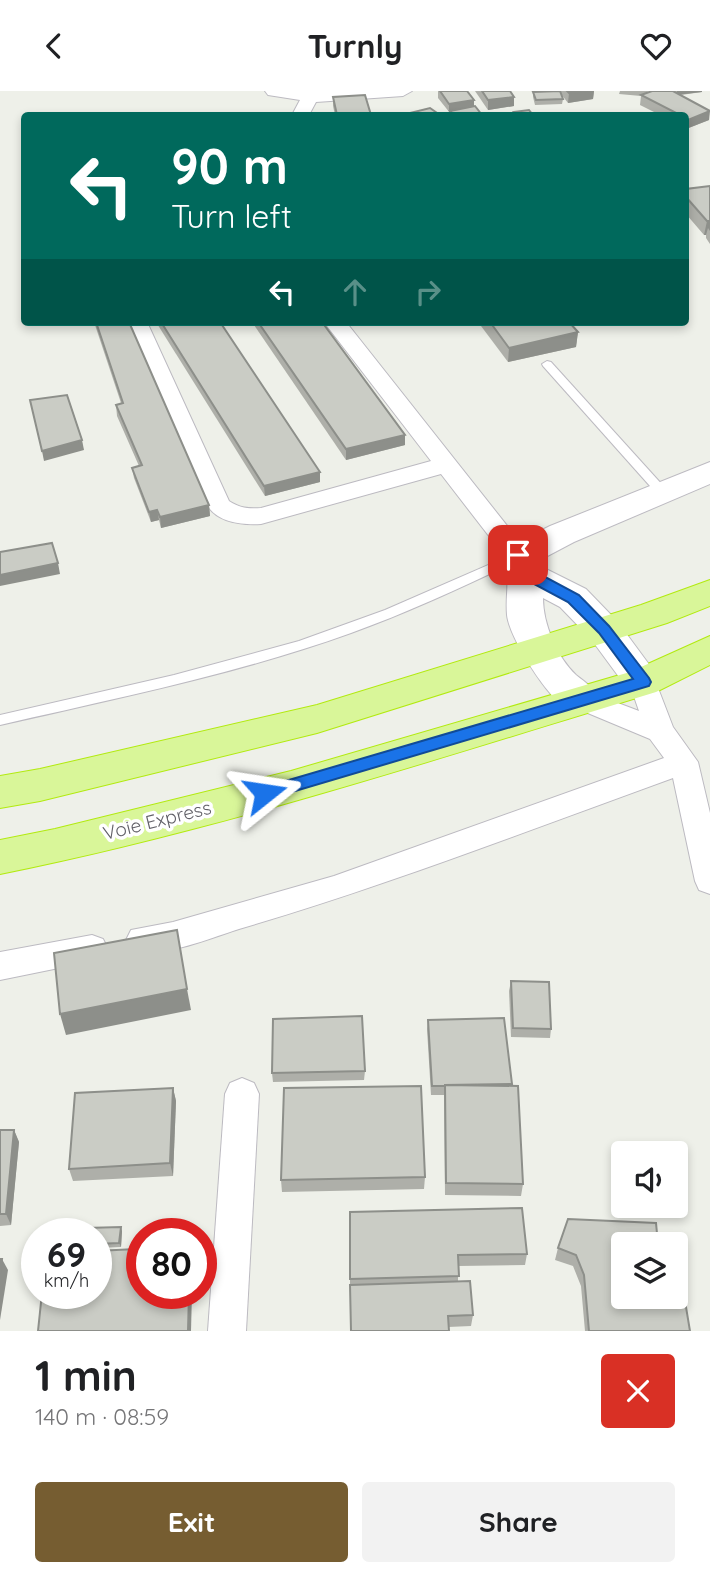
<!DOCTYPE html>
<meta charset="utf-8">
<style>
body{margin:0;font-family:Quicksand,sans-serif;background:#f2f2f2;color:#202124;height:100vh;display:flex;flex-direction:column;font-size:26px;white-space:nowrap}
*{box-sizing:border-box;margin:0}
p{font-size:23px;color:#757577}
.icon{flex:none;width:38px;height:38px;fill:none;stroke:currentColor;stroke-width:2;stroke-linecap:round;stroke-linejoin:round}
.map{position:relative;height:1240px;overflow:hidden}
.sheet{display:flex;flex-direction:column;background:#fff;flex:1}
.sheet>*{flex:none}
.top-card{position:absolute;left:21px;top:21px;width:668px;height:214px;border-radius:7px;box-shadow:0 4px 10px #0003;background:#00695c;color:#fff;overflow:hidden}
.tools{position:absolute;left:611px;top:1050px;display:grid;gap:14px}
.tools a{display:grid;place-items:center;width:77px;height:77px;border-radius:7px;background:#fff;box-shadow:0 4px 10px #0003;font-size:35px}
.speed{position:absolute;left:21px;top:1127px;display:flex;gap:14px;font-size:35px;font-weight:700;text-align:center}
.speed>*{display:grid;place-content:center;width:91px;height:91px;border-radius:50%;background:#fff;box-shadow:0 4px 10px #0003;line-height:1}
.speed small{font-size:18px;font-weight:400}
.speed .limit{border:10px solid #d22;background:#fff;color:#111}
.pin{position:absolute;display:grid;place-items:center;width:60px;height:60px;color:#fff;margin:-30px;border-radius:14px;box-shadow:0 4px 10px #0006}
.me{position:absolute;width:77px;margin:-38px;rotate:75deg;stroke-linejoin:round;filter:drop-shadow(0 0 5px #0008)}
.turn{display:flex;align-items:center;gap:24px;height:147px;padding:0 35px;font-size:32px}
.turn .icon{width:91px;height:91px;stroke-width:2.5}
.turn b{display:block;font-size:49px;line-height:60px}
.lanes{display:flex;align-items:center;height:66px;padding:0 35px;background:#0003;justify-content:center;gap:35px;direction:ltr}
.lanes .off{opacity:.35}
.round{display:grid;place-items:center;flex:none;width:74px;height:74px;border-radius:7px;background:#f2f2f2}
.overview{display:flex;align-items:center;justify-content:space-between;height:119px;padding:0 35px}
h1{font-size:42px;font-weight:700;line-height:52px}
.action{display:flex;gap:14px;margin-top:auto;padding:14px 35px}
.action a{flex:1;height:80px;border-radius:7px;background:#765d31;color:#fff;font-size:28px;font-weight:700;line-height:80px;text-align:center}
.action a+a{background:#f2f2f2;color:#202124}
header{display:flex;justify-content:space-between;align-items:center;height:91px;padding:0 35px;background:#fff;font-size:32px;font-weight:700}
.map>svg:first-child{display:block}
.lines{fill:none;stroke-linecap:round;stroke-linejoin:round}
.lane-casing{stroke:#bcbac1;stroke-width:2}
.street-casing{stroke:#bcbac1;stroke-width:2}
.secondary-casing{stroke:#bdbbc2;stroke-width:2}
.highway-casing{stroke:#b2ea0f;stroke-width:2}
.lane{fill:#fff;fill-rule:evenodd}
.street{fill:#fff;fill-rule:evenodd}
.secondary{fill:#fff;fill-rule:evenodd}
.highway{fill:#d9f699;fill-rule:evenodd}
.wall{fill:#aeafa9}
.shaded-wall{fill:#8d8f8a}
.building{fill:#caccc5;stroke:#8d8f8a;stroke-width:2}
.route{fill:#1a73e8;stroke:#114b97;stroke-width:2}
.labels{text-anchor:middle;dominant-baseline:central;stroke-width:7;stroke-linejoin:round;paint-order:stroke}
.street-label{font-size:19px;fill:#616067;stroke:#fff}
</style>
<header><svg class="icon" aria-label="back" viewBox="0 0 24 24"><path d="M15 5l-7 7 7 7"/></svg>Turnly<svg class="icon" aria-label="heart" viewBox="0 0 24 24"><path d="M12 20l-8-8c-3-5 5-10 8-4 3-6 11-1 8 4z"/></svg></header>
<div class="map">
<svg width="710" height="1240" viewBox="0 0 710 1240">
<rect width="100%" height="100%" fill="#eef0e9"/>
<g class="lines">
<g class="lane-casing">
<g id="lane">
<polygon points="547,270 551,271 666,398 668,401 666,404 658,404 543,275 542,273"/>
<path d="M518 461 524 465 522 468C466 494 410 521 351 542 237 583 118 607 0 634V624L174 584 299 550 385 519Z"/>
</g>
</g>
<g class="street-casing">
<g id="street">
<polygon points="265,0 412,0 403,5 316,11 309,24 292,24 300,9 268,4"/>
<path d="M125 231H147L229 410C240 417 248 418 261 417L431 370 324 231H346L531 465 527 471 518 474 509 471 441 383 261 433C242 434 218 432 207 414Z"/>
<path d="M643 581 653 584 673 636 698 671 710 722V803L699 799 695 790 673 687C529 739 386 795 239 838 210 847 159 869 131 859L126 849 131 839 173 831 334 785 664 667 650 648 571 615 567 608 571 601 581 598 639 620 629 591 633 584Z"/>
<polygon points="92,844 103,848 108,858 103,868 0,889 0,861"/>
<polygon points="242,987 254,992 259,1003 246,1240 208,1240 225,1003 230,992"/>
</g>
</g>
<g class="secondary-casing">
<path id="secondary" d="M710 371V393L574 451 538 470 540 475 586 498 617 530 662 591 656 601 643 605 630 601 591 548 560 516 543 507C543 533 557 566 576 584 586 592 594 597 600 608L595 618C585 621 578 623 568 618 548 608 509 546 507 524 505 499 512 490 501 465L506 457 550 435Z"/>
</g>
<g class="highway-casing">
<g id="highway">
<polygon points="710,489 710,515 667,532 317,642 40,710 0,717 0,685 40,678 317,614 641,514"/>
<path d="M710 545V574L656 601C439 667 223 738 0 783V749L55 738 291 680 630 581Z"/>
</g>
</g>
<use href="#lane" class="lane"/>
<use href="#street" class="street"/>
<use href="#secondary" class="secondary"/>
<use href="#highway" class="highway"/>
</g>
<g class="wall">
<polygon points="438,0 467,0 474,9 474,16 482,24 450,24 450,22 438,7"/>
<polygon points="475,0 510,0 514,15 488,19"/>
<polygon points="559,0 594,0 593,8 568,12 561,3 563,8 562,13 535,14 533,6 533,1"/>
<polygon points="620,0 648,0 647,2 652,0 702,0 702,1 681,4 709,29 686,38 686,24 660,24 640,14 641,5 619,3"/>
<polygon points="333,6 371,24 335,24 333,15"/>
<polygon points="710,95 710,153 706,147 706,144 704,144 686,123 686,98"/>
<polygon points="94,231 129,231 209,414 210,425 161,437 159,429 151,431 134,387 132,377 139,375 117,325 116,314 121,312"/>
<polygon points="156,231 220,231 320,381 320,391 265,405"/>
<polygon points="252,231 322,231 405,344 405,354 346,369"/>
<polygon points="478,231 569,231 578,241 576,256 508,271"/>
<polygon points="511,890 551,938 550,947 511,946 509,900"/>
<polygon points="428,929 512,993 523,1093 521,1105 445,1104 444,1004 431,1004 427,938"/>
<polygon points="365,980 364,989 273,991 272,982"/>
<polygon points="173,997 176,1010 173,1085 73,1090 69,1078"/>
<polygon points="0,1039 14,1039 19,1051 11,1134 0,1135"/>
<polygon points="425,1086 424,1098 282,1101 281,1089"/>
<polygon points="350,1121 527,1163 525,1174 458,1175 458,1191 473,1224 471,1235 448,1236 350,1205"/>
<polygon points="122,1140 121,1156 96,1157 96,1143"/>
<polygon points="623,1153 690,1240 585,1240 581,1195 573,1175 555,1169 558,1157"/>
</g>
<g class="shaded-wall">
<polygon points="587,0 594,0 593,8 568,12 569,2"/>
<polygon points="677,0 702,0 702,1 676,4"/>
<polygon points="514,6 514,15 488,19 488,9"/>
<polygon points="474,9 474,19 450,20 449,22 449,13"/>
<polygon points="710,20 709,29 686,38 688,29"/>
<polygon points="707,130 710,130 710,140 708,137 706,144 704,144"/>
<polygon points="578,241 576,256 508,271 509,257"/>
<polygon points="405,344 405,354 346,369 346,358"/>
<polygon points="82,349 84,359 44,370 42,360"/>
<polygon points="320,381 320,391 265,405 264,395"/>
<polygon points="209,414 210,425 161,437 160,426"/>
<polygon points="157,419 159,429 151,431 149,421"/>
<polygon points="58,472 60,483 0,495 0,484"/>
<polygon points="187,898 191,919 66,944 60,923"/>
<polygon points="173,997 176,1010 173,1085 170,1072"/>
<polygon points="14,1039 19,1051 11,1134 6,1123"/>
<polygon points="121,1136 122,1140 121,1156 119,1152"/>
<polygon points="136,1158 140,1169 139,1188 136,1177"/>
<polygon points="2,1168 8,1179 0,1229 0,1182"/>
<polygon points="189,1202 192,1202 191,1240 188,1240"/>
</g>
<g class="building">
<polygon points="440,0 467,0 474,9 449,13"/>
<polygon points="482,0 510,0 514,6 488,9"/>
<polygon points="560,0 563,8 536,9 533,1"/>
<polygon points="567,0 587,0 569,2"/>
<polygon points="652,0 673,0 710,20 688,29 686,28 686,24 680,24 641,4"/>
<polygon points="365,4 371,24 337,24 333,6"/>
<polygon points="475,15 482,24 454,24 450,20"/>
<polygon points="430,17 440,24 402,24"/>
<polygon points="529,19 533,24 517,24 514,21"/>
<polygon points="710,95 710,130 707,130 686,106 686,98"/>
<polygon points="96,231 129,231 209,414 160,426 157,419 149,421 132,377 142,374 116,314 123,312"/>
<polygon points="161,231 220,231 320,381 264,395"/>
<polygon points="258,231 322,231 405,344 346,358"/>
<polygon points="490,231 569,231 578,241 509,257"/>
<polygon points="67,304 82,349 42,360 30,309"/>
<polygon points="52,452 58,472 0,484 0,461"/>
<polygon points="177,839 187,898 60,923 54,862"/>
<polygon points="511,890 549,891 551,938 513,937"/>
<polygon points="362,925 365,980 272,982 273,928"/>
<polygon points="504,927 512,993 445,994 445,995 432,995 428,929"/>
<polygon points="445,994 518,995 523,1093 446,1092"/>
<polygon points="421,995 425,1086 281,1089 284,997"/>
<polygon points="173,997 170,1072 69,1078 75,1002"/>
<polygon points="0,1039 14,1039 6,1123 0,1123"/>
<polygon points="522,1117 527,1163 458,1164 459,1185 350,1188 350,1121"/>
<polygon points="568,1128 656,1132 658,1153 623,1153 623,1206 676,1206 676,1173 679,1174 690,1240 589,1240 584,1184 576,1164 558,1157"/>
<polygon points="121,1136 119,1152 96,1153 96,1143 47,1143 48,1138"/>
<polygon points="136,1158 136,1177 142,1177 142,1202 189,1202 188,1240 38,1240 42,1202 96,1202 96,1160"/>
<polygon points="0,1168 2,1168 0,1182"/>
<polygon points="470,1190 473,1224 448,1225 449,1240 351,1240 350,1194"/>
</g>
<polygon class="route" points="518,460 523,461 532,479 579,504 609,535 649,587 651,591 649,595 265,709 259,707 257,702 259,697 265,696 633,588 599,542 568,511 521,486 510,464"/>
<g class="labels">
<g class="street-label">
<text transform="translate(157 729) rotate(-14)">Voie Express</text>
</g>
</g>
</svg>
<div class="tools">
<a><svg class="icon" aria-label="sound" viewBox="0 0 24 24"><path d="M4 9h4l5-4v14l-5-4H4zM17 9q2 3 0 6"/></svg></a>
<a><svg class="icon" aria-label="layers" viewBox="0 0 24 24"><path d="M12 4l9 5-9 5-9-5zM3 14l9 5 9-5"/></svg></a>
</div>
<div class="speed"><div>69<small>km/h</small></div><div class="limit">80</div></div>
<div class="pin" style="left:518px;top:464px;background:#d93025"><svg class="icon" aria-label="arrive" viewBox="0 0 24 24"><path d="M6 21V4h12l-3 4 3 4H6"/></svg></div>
<svg class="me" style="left:265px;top:702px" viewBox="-20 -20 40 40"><path d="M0-17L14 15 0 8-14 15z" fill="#1a73e8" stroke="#fff" stroke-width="4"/></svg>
<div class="top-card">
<div class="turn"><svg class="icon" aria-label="left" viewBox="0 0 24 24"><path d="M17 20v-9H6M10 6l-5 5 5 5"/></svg><div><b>90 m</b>Turn left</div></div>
<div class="lanes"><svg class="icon" aria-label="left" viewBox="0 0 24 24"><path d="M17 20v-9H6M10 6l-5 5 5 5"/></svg><svg class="icon off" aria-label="ahead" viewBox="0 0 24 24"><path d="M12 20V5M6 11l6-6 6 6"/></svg><svg class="icon off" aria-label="right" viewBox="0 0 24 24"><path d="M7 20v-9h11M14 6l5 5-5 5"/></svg></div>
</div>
</div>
<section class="sheet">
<div class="overview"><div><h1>1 min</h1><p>140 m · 08:59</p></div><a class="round" style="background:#d93025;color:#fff"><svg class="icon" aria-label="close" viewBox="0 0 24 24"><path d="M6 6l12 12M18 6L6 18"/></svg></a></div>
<div class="action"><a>Exit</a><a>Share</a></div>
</section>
